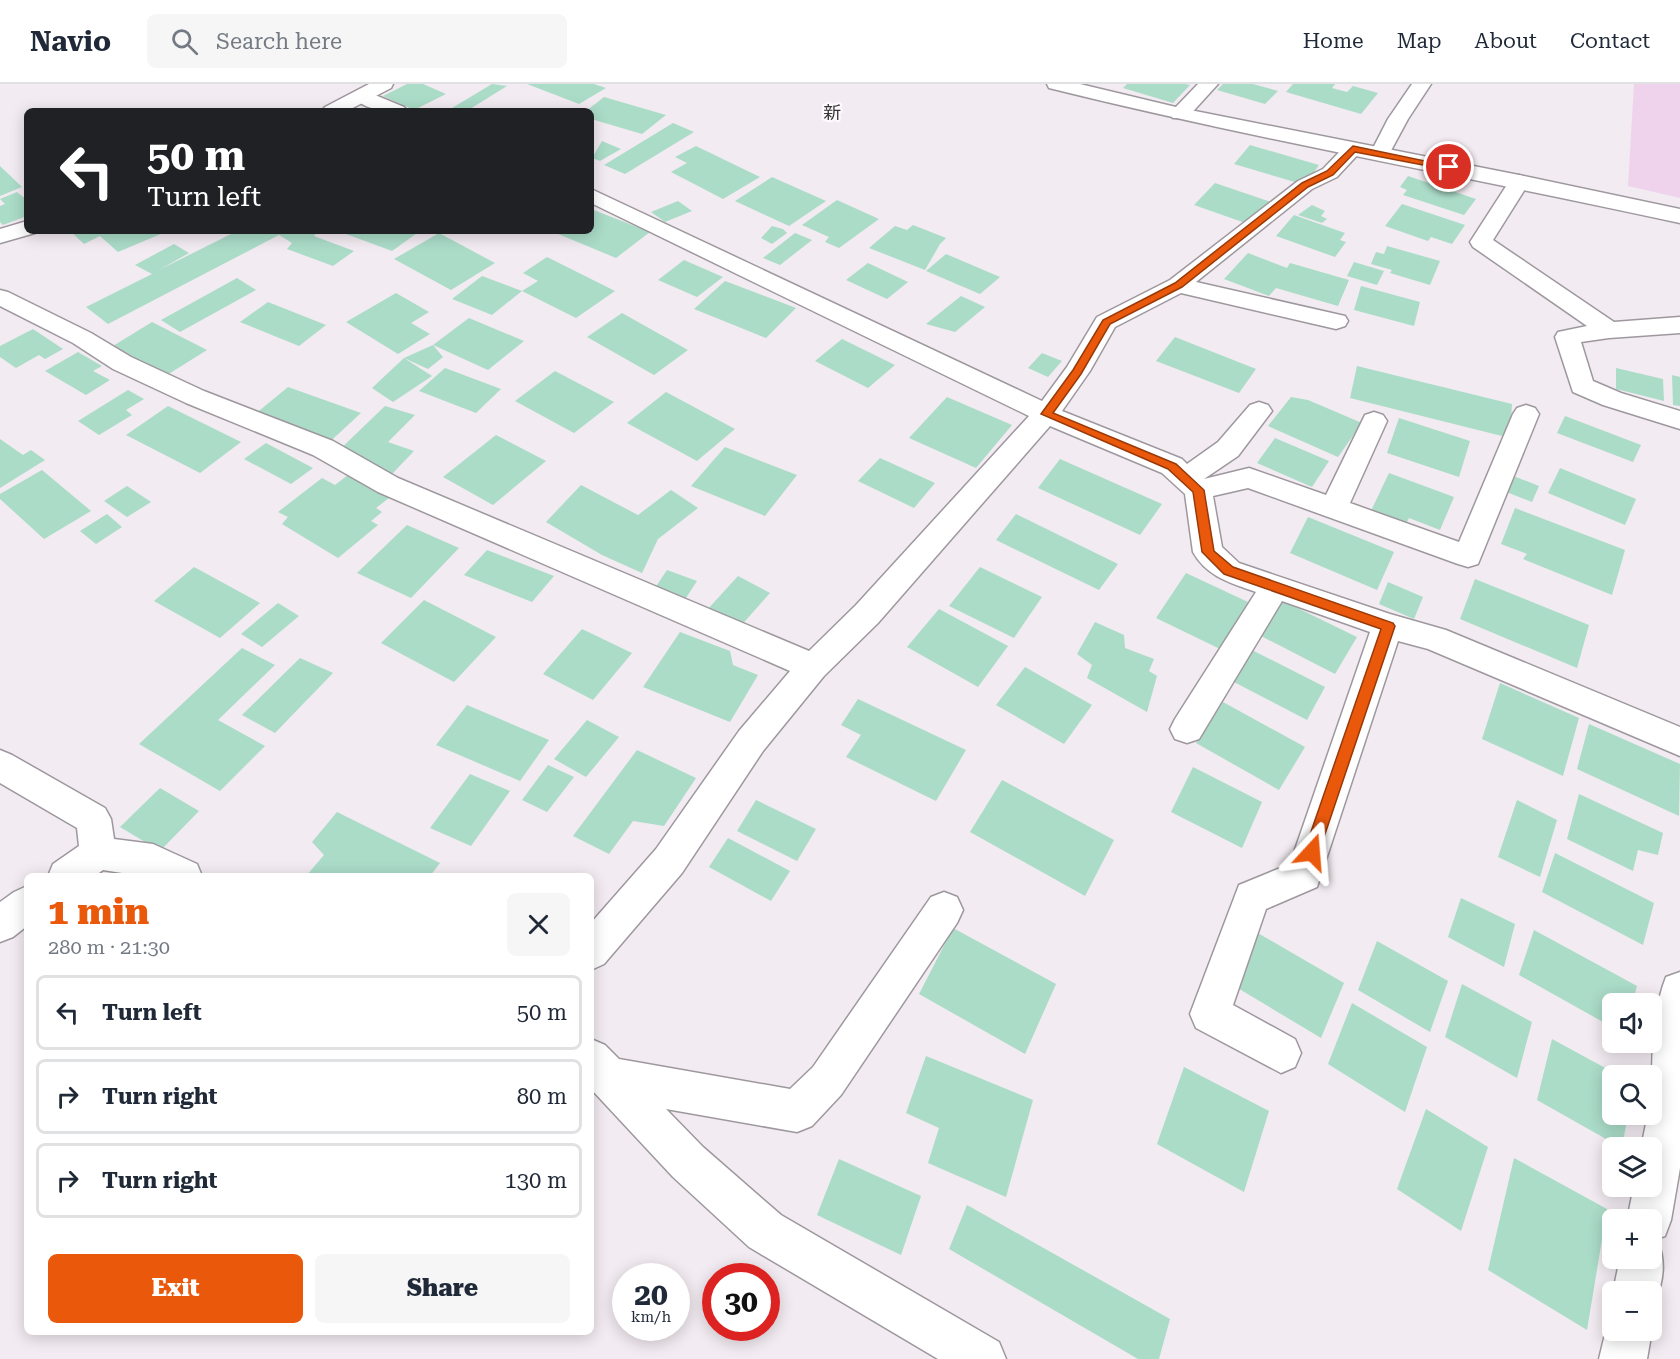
<!DOCTYPE html>
<meta charset="utf-8">
<style>
body{margin:0;font-family:"Roboto Serif","Noto Sans JP",serif;background:#f6f6f7;color:#1f2937;height:100vh;display:flex;flex-direction:column;font-size:22px;white-space:nowrap}
*{box-sizing:border-box;margin:0}
p{font-size:20px;color:#747a83}
.icon{flex:none;width:33px;height:33px;fill:none;stroke:currentColor;stroke-width:2;stroke-linecap:round;stroke-linejoin:round}
.map{position:relative;flex:1;overflow:hidden}
.side{position:absolute;left:24px;top:789px;width:570px;height:462px;display:flex;flex-direction:column;background:#fff;border-radius:9px;box-shadow:0 3px 15px #0003}
.side>*{flex:none}
.top-card{position:absolute;left:24px;top:24px;width:570px;height:126px;border-radius:9px;box-shadow:0 3px 15px #0003;background:#202124;color:#fff;overflow:hidden}
.controls{position:absolute;left:1602px;top:909px;display:grid;gap:12px}
.controls a{display:grid;place-items:center;width:60px;height:60px;border-radius:9px;background:#fff;box-shadow:0 3px 15px #0003;font-size:30px}
.speed{position:absolute;left:612px;top:1179px;display:flex;gap:12px;font-size:30px;font-weight:700;text-align:center}
.speed>*{display:grid;place-content:center;width:78px;height:78px;border-radius:50%;background:#fff;box-shadow:0 3px 15px #0003;line-height:1}
.speed small{font-size:15px;font-weight:400}
.speed .limit{border:9px solid #d22;background:#fff;color:#111}
.pin{position:absolute;display:grid;place-items:center;width:51px;height:51px;color:#fff;margin:-26px;border:3px solid #fff;border-radius:50%;box-shadow:0 2px 6px #0007}
.me{position:absolute;width:66px;margin:-33px;rotate:19deg;stroke-linejoin:round;filter:drop-shadow(0 0 4px #0008)}
.turn{display:flex;align-items:center;gap:21px;height:126px;padding:0 24px;font-size:27px}
.turn .icon{width:78px;height:78px;stroke-width:2.5}
.turn b{display:block;font-size:42px;line-height:51px}
.round{display:grid;place-items:center;flex:none;width:63px;height:63px;border-radius:9px;background:#f6f6f7}
.headline{display:flex;align-items:center;justify-content:space-between;height:102px;padding:0 24px}
h1{font-size:36px;font-weight:800;line-height:45px;color:#ea580c}
.primary-button{display:flex;gap:12px;margin-top:auto;padding:12px 24px}
.primary-button a{flex:1;height:69px;border-radius:9px;background:#ea580c;color:#fff;font-size:24px;font-weight:800;line-height:69px;text-align:center}
.primary-button a+a{background:#f6f6f7;color:#1f2937}
ul{padding:0;list-style:none}
li{display:flex;align-items:center;gap:18px;height:75px;margin:0 12px 9px;padding:0 12px;border:3px solid #e0e1e3;border-radius:9px}
li div{flex:1}
li b{display:block;font-size:22px}
li em{font-style:normal}
header{display:flex;align-items:center;gap:36px;box-sizing:border-box;height:84px;padding:0 30px;background:#fff;border-bottom:2px solid #e0e1e3}
header strong{font-size:28px}
nav{display:flex;gap:33px;margin-inline-start:auto;font-size:21px}
.search{width:420px;height:54px;background:#f6f6f7;display:flex;align-items:center;gap:15px;box-sizing:border-box;padding:0 21px;border-radius:9px;color:#747a83;font-size:22px}
.map>svg:first-child{display:block}
.green{fill:#efd3ed}
.building{fill:#abdcc8}
.lines{fill:none;stroke-linecap:round;stroke-linejoin:round}
.minor-casing{stroke:#9e989e;stroke-width:3}
.tertiary-casing{stroke:#9e989e;stroke-width:3}
.minor{fill:#fff;fill-rule:evenodd}
.tertiary{fill:#fff;fill-rule:evenodd}
.route{fill:#ea580c;stroke:#983908;stroke-width:1.5}
.labels{text-anchor:middle;dominant-baseline:central;stroke-width:4.5;stroke-linejoin:round;paint-order:stroke}
.far-quarter-label{font-size:18px;fill:#363436;stroke:#fff9fe}
</style>
<header>
<strong>Navio</strong>
<div class="search"><svg class="icon" aria-label="search" viewBox="0 0 24 24"><circle cx="10" cy="10" r="6"/><path d="M15 15l6 6"/></svg>Search here</div>
<nav><a>Home</a><a>Map</a><a>About</a><a>Contact</a></nav>
</header>
<div class="map">
<svg width="1680" height="1275" viewBox="0 0 1680 1275">
<rect width="100%" height="100%" fill="#f2ebf1"/>
<polygon class="green" points="1634,0 1680,0 1680,114 1628,102"/>
<g class="building">
<polygon points="407,0 423,0 446,10 414,26 383,12"/>
<polygon points="492,0 507,2 470,25 474,27 447,27"/>
<polygon points="527,0 594,0 606,4 579,20"/>
<polygon points="1127,0 1185,0 1190,1 1173,19 1123,4"/>
<polygon points="1223,0 1253,0 1278,7 1265,20 1217,6"/>
<polygon points="1293,0 1335,0 1332,4 1347,8 1353,2 1378,9 1361,30 1286,8"/>
<polygon points="604,13 666,31 642,50 591,35 591,27 586,27"/>
<polygon points="673,39 694,48 625,90 604,81"/>
<polygon points="602,57 621,65 600,77 592,74"/>
<polygon points="1250,61 1319,81 1305,101 1234,80"/>
<polygon points="696,62 760,93 723,115 671,88 687,79 675,73"/>
<polygon points="0,82 22,103 0,112"/>
<polygon points="1408,92 1476,115 1464,131 1403,111 1407,106 1400,103"/>
<polygon points="772,93 826,117 789,142 735,117"/>
<polygon points="1215,99 1271,118 1251,141 1194,121"/>
<polygon points="17,108 27,116 27,132 3,141 0,138 0,122 5,120 0,115"/>
<polygon points="837,116 879,135 839,164 825,158 829,153 802,141"/>
<polygon points="678,117 692,127 665,138 651,128"/>
<polygon points="1402,120 1465,141 1452,160 1431,153 1428,157 1385,142"/>
<polygon points="1312,121 1325,127 1321,132 1327,135 1322,139 1298,131"/>
<polygon points="591,125 650,148 616,174 551,147 591,147"/>
<polygon points="1294,131 1345,149 1340,156 1346,158 1335,173 1276,152"/>
<polygon points="913,141 946,154 940,160 925,186 869,164 895,142 907,146"/>
<polygon points="772,142 783,145 787,149 772,160 761,154"/>
<polygon points="70,147 168,147 118,168 100,152 84,160"/>
<polygon points="237,147 318,147 314,152 354,167 333,182 287,165 292,159 279,151 108,240 86,223 152,190 135,181 174,160 189,169 159,186"/>
<polygon points="338,147 420,147 392,167"/>
<polygon points="439,149 495,179 451,206 394,175"/>
<polygon points="795,149 812,156 780,181 763,174"/>
<polygon points="1387,162 1440,177 1430,201 1390,189 1392,186 1371,180 1376,168 1384,170"/>
<polygon points="1248,169 1287,184 1290,179 1349,196 1338,222 1276,204 1269,212 1224,195"/>
<polygon points="946,170 1000,193 980,210 926,187"/>
<polygon points="547,173 615,207 576,234 522,207 538,197 523,189"/>
<polygon points="684,176 723,193 697,213 658,196"/>
<polygon points="1354,178 1384,187 1377,201 1347,192"/>
<polygon points="868,179 908,198 887,215 846,196"/>
<polygon points="482,192 522,207 492,231 452,215"/>
<polygon points="237,194 256,206 180,248 161,236"/>
<polygon points="725,197 796,224 766,254 694,225"/>
<polygon points="1361,202 1420,218 1414,242 1354,226"/>
<polygon points="396,209 429,228 411,239 430,250 398,270 346,238"/>
<polygon points="961,212 985,223 955,248 926,240"/>
<polygon points="268,218 326,241 299,262 240,238"/>
<polygon points="622,229 688,266 654,291 587,253"/>
<polygon points="469,234 524,257 488,286 433,261"/>
<polygon points="152,238 207,266 167,291 113,262"/>
<polygon points="33,245 63,265 45,275 39,271 16,284 0,273 0,262"/>
<polygon points="1175,253 1256,285 1239,309 1156,277"/>
<polygon points="842,255 895,281 868,304 815,277"/>
<polygon points="433,261 443,273 428,285 404,274 432,292 393,318 372,304 404,274"/>
<polygon points="78,268 102,282 93,287 110,296 86,311 45,287"/>
<polygon points="1042,269 1062,277 1048,293 1028,284"/>
<polygon points="1357,282 1512,320 1510,354 1350,314"/>
<polygon points="445,284 501,305 476,329 419,307"/>
<polygon points="1616,284 1663,295 1664,317 1616,305"/>
<polygon points="555,287 614,318 574,349 515,317"/>
<polygon points="1672,291 1680,293 1680,322 1673,321"/>
<polygon points="288,303 361,329 323,364 249,335"/>
<polygon points="128,306 144,315 126,326 132,331 99,351 78,337"/>
<polygon points="666,308 735,345 697,377 627,339"/>
<polygon points="947,313 1012,341 976,384 909,354"/>
<polygon points="1291,313 1308,316 1362,339 1338,373 1268,342"/>
<polygon points="168,322 241,358 200,389 126,351"/>
<polygon points="385,322 415,331 388,358 414,367 392,390 335,370"/>
<polygon points="1565,332 1641,361 1633,378 1557,349"/>
<polygon points="1399,334 1470,357 1459,393 1387,369"/>
<polygon points="496,351 546,377 493,421 443,393"/>
<polygon points="1275,354 1329,377 1312,403 1257,379"/>
<polygon points="0,355 23,371 31,366 45,376 0,404"/>
<polygon points="266,359 313,384 291,400 244,375"/>
<polygon points="725,363 797,391 765,432 691,402"/>
<polygon points="880,374 935,399 914,424 858,397"/>
<polygon points="1060,375 1162,420 1140,451 1038,404"/>
<polygon points="1560,384 1636,415 1625,441 1548,409"/>
<polygon points="42,386 91,427 44,455 0,415 0,410"/>
<polygon points="1389,389 1454,413 1440,446 1409,434 1405,442 1370,429"/>
<polygon points="1506,389 1539,402 1532,418 1499,405"/>
<polygon points="348,391 389,414 376,424 382,428 371,437 378,441 338,474 282,440 288,433 278,428 322,394 335,401"/>
<polygon points="581,401 638,431 671,406 698,424 658,455 642,489 602,471 546,438"/>
<polygon points="127,402 151,418 127,433 104,417"/>
<polygon points="1515,424 1625,466 1612,511 1523,475 1527,470 1501,460"/>
<polygon points="107,430 122,443 96,460 80,447"/>
<polygon points="1016,430 1118,480 1099,506 996,456"/>
<polygon points="1308,433 1394,468 1377,506 1290,469"/>
<polygon points="407,441 459,464 411,514 357,489"/>
<polygon points="487,466 554,492 532,518 464,491"/>
<polygon points="194,483 260,519 220,554 154,517"/>
<polygon points="980,483 1042,513 1014,554 949,522"/>
<polygon points="667,486 697,497 684,517 653,507"/>
<polygon points="1186,489 1248,518 1220,565 1156,534"/>
<polygon points="738,492 770,509 739,544 707,526"/>
<polygon points="1475,495 1589,541 1577,584 1460,535"/>
<polygon points="1388,498 1423,513 1414,535 1379,520"/>
<polygon points="424,516 496,553 454,598 381,559"/>
<polygon points="1283,517 1357,553 1335,590 1261,552"/>
<polygon points="278,519 299,532 262,563 241,550"/>
<polygon points="939,525 1008,562 978,603 907,563"/>
<polygon points="1095,538 1124,551 1125,564 1154,575 1149,587 1157,592 1147,628 1087,594 1092,581 1077,570"/>
<polygon points="582,545 632,569 593,616 543,590"/>
<polygon points="680,548 730,567 733,581 758,591 730,638 643,603"/>
<polygon points="242,564 275,581 218,636 265,662 220,707 139,660"/>
<polygon points="1252,566 1325,603 1307,636 1232,597"/>
<polygon points="300,574 333,589 275,649 242,631"/>
<polygon points="1025,583 1092,621 1064,660 996,621"/>
<polygon points="1500,599 1579,634 1563,692 1482,655"/>
<polygon points="858,615 966,666 936,717 846,673 861,651 841,641"/>
<polygon points="1223,618 1305,663 1279,706 1196,659"/>
<polygon points="467,621 549,656 520,697 436,661"/>
<polygon points="587,636 619,653 586,693 554,675"/>
<polygon points="1589,640 1680,680 1679,732 1577,685"/>
<polygon points="637,666 696,694 664,742 633,737 609,770 573,752"/>
<polygon points="548,681 574,693 547,728 522,716"/>
<polygon points="1193,683 1262,718 1242,764 1171,728"/>
<polygon points="470,690 510,707 471,762 430,744"/>
<polygon points="1002,696 1114,756 1085,812 970,748"/>
<polygon points="160,704 199,727 160,767 120,743"/>
<polygon points="1579,710 1663,749 1658,771 1638,766 1633,787 1567,755"/>
<polygon points="756,716 816,745 797,777 737,747"/>
<polygon points="1517,716 1557,736 1540,793 1498,773"/>
<polygon points="337,728 440,779 430,792 306,792 324,771 312,758"/>
<polygon points="728,754 790,787 771,817 709,783"/>
<polygon points="1555,769 1654,819 1643,861 1542,808"/>
<polygon points="1461,814 1515,840 1504,883 1448,853"/>
<polygon points="953,844 1056,900 1025,970 919,910"/>
<polygon points="1534,846 1637,902 1632,920 1612,920 1612,943 1519,891"/>
<polygon points="1256,848 1344,899 1321,954 1231,900"/>
<polygon points="1377,857 1448,897 1430,948 1358,906"/>
<polygon points="1462,900 1532,938 1517,994 1445,953"/>
<polygon points="1352,919 1427,963 1405,1028 1328,980"/>
<polygon points="1552,955 1620,992 1612,992 1612,1030 1628,1030 1622,1064 1537,1016"/>
<polygon points="926,972 1033,1016 1006,1113 928,1079 939,1044 906,1029"/>
<polygon points="1184,983 1269,1027 1244,1108 1157,1060"/>
<polygon points="1426,1025 1488,1063 1461,1147 1397,1105"/>
<polygon points="1514,1074 1607,1125 1587,1246 1488,1186"/>
<polygon points="839,1075 921,1112 901,1171 817,1131"/>
<polygon points="967,1121 1170,1235 1159,1275 1138,1275 949,1165"/>
</g>
<g class="lines">
<g class="minor-casing">
<g id="minor">
<polygon points="1198,0 1218,0 1187,34 1173,34 1170,30 1173,26"/>
<polygon points="1412,0 1431,0 1408,35 1387,74 1380,76 1373,74 1370,70 1388,35"/>
<path d="M363 6 404 23 407 27C389 27 365 28 353 12L356 8Z"/>
<path d="M1353 59 1360 61 1363 65 1337 93 1312 105 1196 198 1345 232 1348 237 1345 242 1336 245 1181 209 1115 243 1090 287 1062 327 1182 375 1187 380 1218 358 1250 321 1259 318 1268 321 1272 327 1238 372 1204 395 1249 384 1326 411 1365 331 1374 328 1383 331 1387 337 1350 419 1459 458 1513 330 1517 324 1526 321 1535 324 1539 330 1478 480 1468 483 1458 480 1248 404 1213 412 1222 463 1239 479 1390 530 1446 546 1680 643V672L1428 565 1398 557 1317 803 1266 825 1233 921 1295 955 1301 969 1295 983 1281 989 1196 944 1190 930 1239 801 1290 780 1370 548 1282 517 1199 655 1187 659 1175 655 1170 645 1175 635 1256 508C1231 499 1207 493 1193 468L1185 410 1162 389 1050 342 878 539 824 592 763 667 682 789 604 880 591 886V839L656 765 739 647 790 587 378 408 313 371 186 319 113 285 73 259 0 222V206L8 208 91 249 131 273 204 307 333 357 398 394 809 567 856 521 1029 332 591 119V105L1042 317 1067 283 1097 233 1170 196 1298 97 1323 85 1346 61Z"/>
<polygon points="1519,91 1526,93 1530,97 1493,156 1614,238 1680,233 1680,249 1609,254 1581,258 1593,297 1621,309 1680,327 1680,345 1603,321 1573,308 1555,253 1558,248 1587,242 1473,163 1470,158 1512,93"/>
<polygon points="0,666 12,671 105,724 111,735 114,755 153,760 197,780 202,792 141,792 103,786 95,792 48,792 53,780 79,762 77,744 0,699"/>
<polygon points="27,802 27,842 13,853 0,858 0,818 14,808"/>
<polygon points="944,808 957,813 963,826 957,839 841,1011 812,1042 797,1048 666,1025 703,1063 781,1131 999,1258 1006,1275 938,1275 749,1163 673,1093 591,1005 591,955 605,961 619,975 790,1005 813,983 931,813"/>
<path d="M1680 888V1084L1671 1136 1665 1152 1653 1156 1658 1158C1667 1180 1662 1204 1652 1224V1208H1613L1620 1174H1652V1136H1627L1634 1102H1652V1064H1641L1648 1030H1652C1652 988 1650 933 1666 893Z"/>
<polygon points="1612,1230 1612,1246 1652,1246 1652,1244 1652,1246 1647,1275 1599,1275 1606,1246"/>
</g>
</g>
<g class="tertiary-casing">
<g id="tertiary">
<polygon points="369,0 393,0 391,4 347,27 322,27 325,23"/>
<path d="M1047 0H1080L1180 24 1519 91 1680 125V139C1470 93 1258 56 1049 4Z"/>
<polygon points="27,137 27,147 36,147 35,149 0,159 0,145"/>
</g>
</g>
<use href="#minor" class="minor"/>
<use href="#tertiary" class="tertiary"/>
</g>
<polygon class="route" points="1353,62 1454,83 1449,86 1355,68 1333,91 1308,103 1182,203 1110,240 1081,290 1053,329 1176,380 1204,406 1214,467 1233,483 1393,539 1395,542 1319,768 1317,773 1312,775 1306,773 1304,768 1381,545 1224,490 1202,468 1193,408 1168,385 1041,330 1073,286 1103,236 1175,199 1302,99 1327,87"/>
<g class="labels">
<g class="far-quarter-label">
<text x="832" y="28">新</text>
</g>
</g>
</svg>
<div class="controls">
<a><svg class="icon" aria-label="sound" viewBox="0 0 24 24"><path d="M4 9h4l5-4v14l-5-4H4zM17 9q2 3 0 6"/></svg></a>
<a><svg class="icon" aria-label="search" viewBox="0 0 24 24"><circle cx="10" cy="10" r="6"/><path d="M15 15l6 6"/></svg></a>
<a><svg class="icon" aria-label="layers" viewBox="0 0 24 24"><path d="M12 4l9 5-9 5-9-5zM3 14l9 5 9-5"/></svg></a>
<a>+</a>
<a>−</a>
</div>
<div class="speed"><div>20<small>km/h</small></div><div class="limit">30</div></div>
<div class="pin" style="left:1449px;top:83px;background:#d93025"><svg class="icon" aria-label="arrive" viewBox="0 0 24 24"><path d="M6 21V4h12l-3 4 3 4H6"/></svg></div>
<svg class="me" style="left:1312px;top:768px" viewBox="-20 -20 40 40"><path d="M0-17L14 15 0 8-14 15z" fill="#ea580c" stroke="#fff" stroke-width="4"/></svg>
<div class="top-card">
<div class="turn"><svg class="icon" aria-label="left" viewBox="0 0 24 24"><path d="M17 20v-9H6M10 6l-5 5 5 5"/></svg><div><b>50 m</b>Turn left</div></div>
</div>
<section class="side">
<div class="headline"><div><h1>1 min</h1><p>280 m · 21:30</p></div><a class="round"><svg class="icon" aria-label="close" viewBox="0 0 24 24"><path d="M6 6l12 12M18 6L6 18"/></svg></a></div>
<ul>
<li><svg class="icon" aria-label="left" viewBox="0 0 24 24"><path d="M17 20v-9H6M10 6l-5 5 5 5"/></svg><div><b>Turn left</b></div><em>50 m</em></li>
<li><svg class="icon" aria-label="right" viewBox="0 0 24 24"><path d="M7 20v-9h11M14 6l5 5-5 5"/></svg><div><b>Turn right</b></div><em>80 m</em></li>
<li><svg class="icon" aria-label="right" viewBox="0 0 24 24"><path d="M7 20v-9h11M14 6l5 5-5 5"/></svg><div><b>Turn right</b></div><em>130 m</em></li>
</ul>
<div class="primary-button"><a>Exit</a><a>Share</a></div>
</section>
</div>
